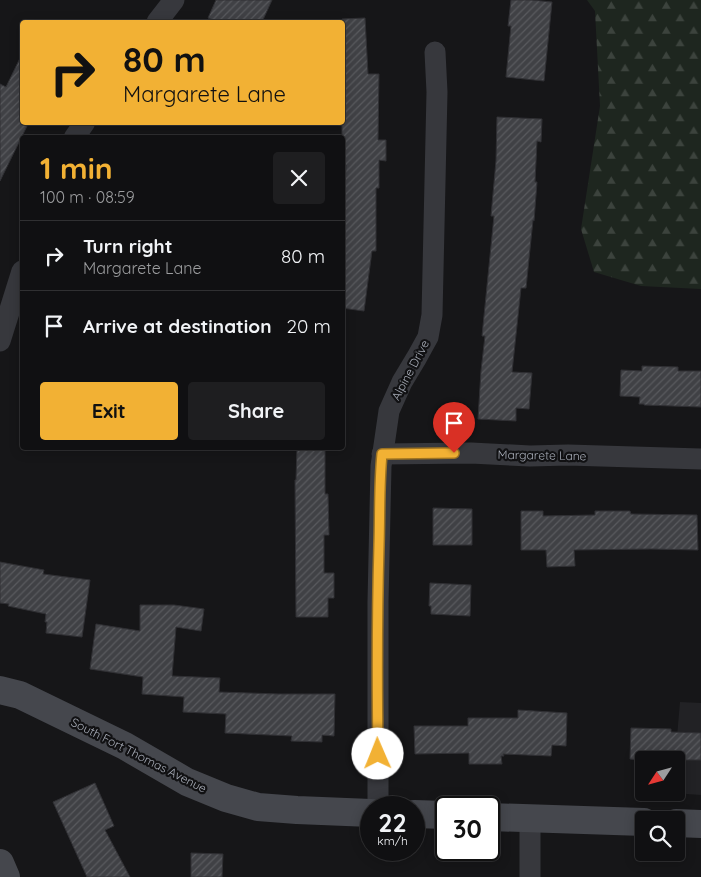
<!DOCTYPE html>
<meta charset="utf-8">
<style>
body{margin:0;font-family:Quicksand,sans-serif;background:#1e1e20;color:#f1f3f6;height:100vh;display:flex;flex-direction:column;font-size:19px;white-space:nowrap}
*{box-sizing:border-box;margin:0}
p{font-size:16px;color:#9c9d9f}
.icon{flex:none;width:28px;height:28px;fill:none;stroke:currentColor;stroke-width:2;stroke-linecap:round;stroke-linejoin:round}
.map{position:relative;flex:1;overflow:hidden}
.panel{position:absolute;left:20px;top:135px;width:325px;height:315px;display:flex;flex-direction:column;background:#101012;border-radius:5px;box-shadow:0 2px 12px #0003,0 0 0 1px #303032}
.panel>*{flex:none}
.banner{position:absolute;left:20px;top:20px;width:325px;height:105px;border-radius:5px;box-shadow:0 2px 12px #0003,0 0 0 1px #303032;background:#f2b134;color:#111;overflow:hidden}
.needle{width:32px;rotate:234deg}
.fabs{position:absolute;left:635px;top:751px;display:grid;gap:10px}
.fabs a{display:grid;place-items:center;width:50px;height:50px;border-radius:5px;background:#101012;box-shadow:0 2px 12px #0003,0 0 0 1px #303032;font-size:25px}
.speed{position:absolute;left:360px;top:796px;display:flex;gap:10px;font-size:25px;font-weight:700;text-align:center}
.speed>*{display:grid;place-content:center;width:65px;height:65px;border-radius:50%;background:#101012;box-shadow:0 2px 12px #0003,0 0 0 1px #303032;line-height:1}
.speed small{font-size:12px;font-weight:400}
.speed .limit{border:2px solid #111;border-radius:8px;background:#fff;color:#111}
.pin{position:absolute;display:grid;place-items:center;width:42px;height:42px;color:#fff;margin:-51px -21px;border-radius:50% 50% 50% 0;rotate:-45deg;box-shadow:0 0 5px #0007}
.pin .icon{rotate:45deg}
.me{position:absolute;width:55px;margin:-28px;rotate:359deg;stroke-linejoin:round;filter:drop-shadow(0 0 4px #0008)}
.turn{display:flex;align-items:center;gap:18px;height:105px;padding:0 20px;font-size:22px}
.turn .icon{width:65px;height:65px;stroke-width:2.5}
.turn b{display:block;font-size:35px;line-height:42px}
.round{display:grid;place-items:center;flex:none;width:52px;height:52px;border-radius:5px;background:#1e1e20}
.summary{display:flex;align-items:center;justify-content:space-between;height:85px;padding:0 20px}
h1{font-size:30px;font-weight:700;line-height:38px;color:#f2b134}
.action{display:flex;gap:10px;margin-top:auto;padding:10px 20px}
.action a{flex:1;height:58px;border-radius:5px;background:#f2b134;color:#111;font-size:20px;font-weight:700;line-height:58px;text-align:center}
.action a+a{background:#1e1e20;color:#f1f3f6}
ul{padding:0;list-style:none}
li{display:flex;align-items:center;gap:15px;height:70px;padding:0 20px;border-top:1px solid #303032}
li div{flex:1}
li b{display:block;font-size:19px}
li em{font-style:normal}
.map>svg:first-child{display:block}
.built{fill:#222225}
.forest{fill:url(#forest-firs)}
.building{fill:url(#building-hatch);stroke:#303034}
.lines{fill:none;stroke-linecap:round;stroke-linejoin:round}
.street{stroke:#37383d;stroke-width:21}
.secondary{stroke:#45474d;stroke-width:28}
.route-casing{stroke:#9d7322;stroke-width:12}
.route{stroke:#f2b134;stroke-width:9}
.labels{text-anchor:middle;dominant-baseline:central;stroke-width:4.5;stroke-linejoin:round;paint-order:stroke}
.street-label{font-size:12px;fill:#a8adb8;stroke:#111113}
</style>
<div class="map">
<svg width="701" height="877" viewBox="0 0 701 877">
<defs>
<pattern id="forest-firs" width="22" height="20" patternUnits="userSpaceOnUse" patternTransform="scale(1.25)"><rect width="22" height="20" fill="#1e261f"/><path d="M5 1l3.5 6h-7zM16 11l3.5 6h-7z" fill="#3c433d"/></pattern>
<pattern id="building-hatch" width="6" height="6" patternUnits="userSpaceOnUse" patternTransform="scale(1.25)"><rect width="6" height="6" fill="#404145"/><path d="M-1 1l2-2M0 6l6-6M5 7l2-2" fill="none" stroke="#595a5e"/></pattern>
</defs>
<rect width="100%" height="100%" fill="#161618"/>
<polygon class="built" points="680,702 701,703 701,795 673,793 676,792 675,760"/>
<polygon class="forest" points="587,0 701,0 701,289 641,286 594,272 581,229 600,106 595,11"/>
<g class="building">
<polygon points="216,0 272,0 262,22 218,22 208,18"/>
<polygon points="511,0 531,0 552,2 544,81 506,77 511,26 508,26"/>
<polygon points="365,18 368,74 379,74 378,140 386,140 386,161 379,160 379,188 376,188 376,251 372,251 364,311 342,308 342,212 344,212 346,165 342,165 342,19"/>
<polygon points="22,54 22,122 29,122 0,181 0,84 6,87"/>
<polygon points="497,117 542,119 541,142 537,141 535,182 537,182 534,221 533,220 526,288 521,288 512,372 532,373 529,409 516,408 516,421 478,419 481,371 485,336 482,336 494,216 491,216 496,161"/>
<polygon points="642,366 678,367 678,371 701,371 701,407 644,405 644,404 639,404 640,397 620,396 621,370 642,371"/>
<polygon points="297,448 325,448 325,494 328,494 329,535 324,535 324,573 334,573 334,598 328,598 328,617 296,617 295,480 296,480"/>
<polygon points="433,508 472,509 472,545 433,545"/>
<polygon points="521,511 543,511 543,516 595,515 595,511 630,511 631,514 697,515 698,550 651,549 574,550 575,566 547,567 546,550 521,550"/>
<polygon points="0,562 44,570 43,574 90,580 82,637 46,633 47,622 45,622 46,614 8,606 9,604 0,603"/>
<polygon points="430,583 471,585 470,616 431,614 431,606 429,606"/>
<polygon points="140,605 174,605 204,609 201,631 176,627 172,676 220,678 219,692 279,694 335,694 334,736 322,735 322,742 291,741 292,736 225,733 226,714 183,712 184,697 142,694 143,677 90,669 96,624 140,631"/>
<polygon points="518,710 567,713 566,746 552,745 551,756 503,754 504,756 501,756 502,764 469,764 469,753 415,754 414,726 468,726 468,718 518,718"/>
<polygon points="631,728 671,729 671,732 701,733 701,760 641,760 630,759"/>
<polygon points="95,783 114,826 105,830 130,877 87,877 53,802"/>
<polygon points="191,853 223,854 222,877 191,877"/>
</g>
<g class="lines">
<g class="street">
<polyline points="157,22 174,0"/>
<polyline points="74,138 85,122"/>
<polyline points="0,341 22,271"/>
<polyline points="382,454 471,453 530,456 568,455 701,459"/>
<polyline points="378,808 378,602 381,466 389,411 402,382 417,357 428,337 432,315 437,92 435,52"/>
<polyline points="530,819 530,877"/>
</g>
<g class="secondary">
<polyline points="0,690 20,695 125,746 187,782 226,798 258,807 297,810 371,813"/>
<polyline points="414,814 446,815"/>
<polyline points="489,817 644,822"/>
<polyline points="676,823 701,824"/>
<polyline points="0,863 6,877"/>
</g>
</g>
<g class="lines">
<g class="route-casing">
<path id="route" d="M378 754C377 684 377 614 379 545 380 514 379 484 382 454L454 453"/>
</g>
<use href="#route" class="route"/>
</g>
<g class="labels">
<g class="street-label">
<text transform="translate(410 370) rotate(-62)">Alpine Drive</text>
<text transform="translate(542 455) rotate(1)">Margarete Lane</text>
<text transform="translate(139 755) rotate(27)">South Fort Thomas Avenue</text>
</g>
</g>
</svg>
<div class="fabs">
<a><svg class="needle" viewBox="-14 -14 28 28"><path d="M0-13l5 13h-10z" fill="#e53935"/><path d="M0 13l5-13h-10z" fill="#9c9d9f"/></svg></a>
<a><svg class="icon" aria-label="search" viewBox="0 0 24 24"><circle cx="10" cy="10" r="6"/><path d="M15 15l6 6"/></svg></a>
</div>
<div class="speed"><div>22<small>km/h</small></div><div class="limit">30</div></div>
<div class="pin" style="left:454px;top:453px;background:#d93025"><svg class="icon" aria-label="arrive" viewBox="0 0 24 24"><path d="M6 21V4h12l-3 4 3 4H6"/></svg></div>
<svg class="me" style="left:378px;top:754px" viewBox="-20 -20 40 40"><circle r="19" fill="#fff"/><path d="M0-13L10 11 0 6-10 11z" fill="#f2b134"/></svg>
<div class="banner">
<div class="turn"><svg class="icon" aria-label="right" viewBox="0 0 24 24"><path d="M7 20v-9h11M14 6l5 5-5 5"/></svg><div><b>80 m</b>Margarete Lane</div></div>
</div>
<section class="panel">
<div class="summary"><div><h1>1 min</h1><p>100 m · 08:59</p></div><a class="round"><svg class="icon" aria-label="close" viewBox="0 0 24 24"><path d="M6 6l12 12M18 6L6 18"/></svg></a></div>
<ul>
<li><svg class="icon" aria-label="right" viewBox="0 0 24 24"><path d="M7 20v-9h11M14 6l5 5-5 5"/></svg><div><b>Turn right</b><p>Margarete Lane</p></div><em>80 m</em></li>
<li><svg class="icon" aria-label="arrive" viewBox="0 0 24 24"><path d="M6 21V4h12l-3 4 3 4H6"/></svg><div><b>Arrive at destination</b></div><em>20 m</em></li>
</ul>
<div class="action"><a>Exit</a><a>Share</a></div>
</section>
</div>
